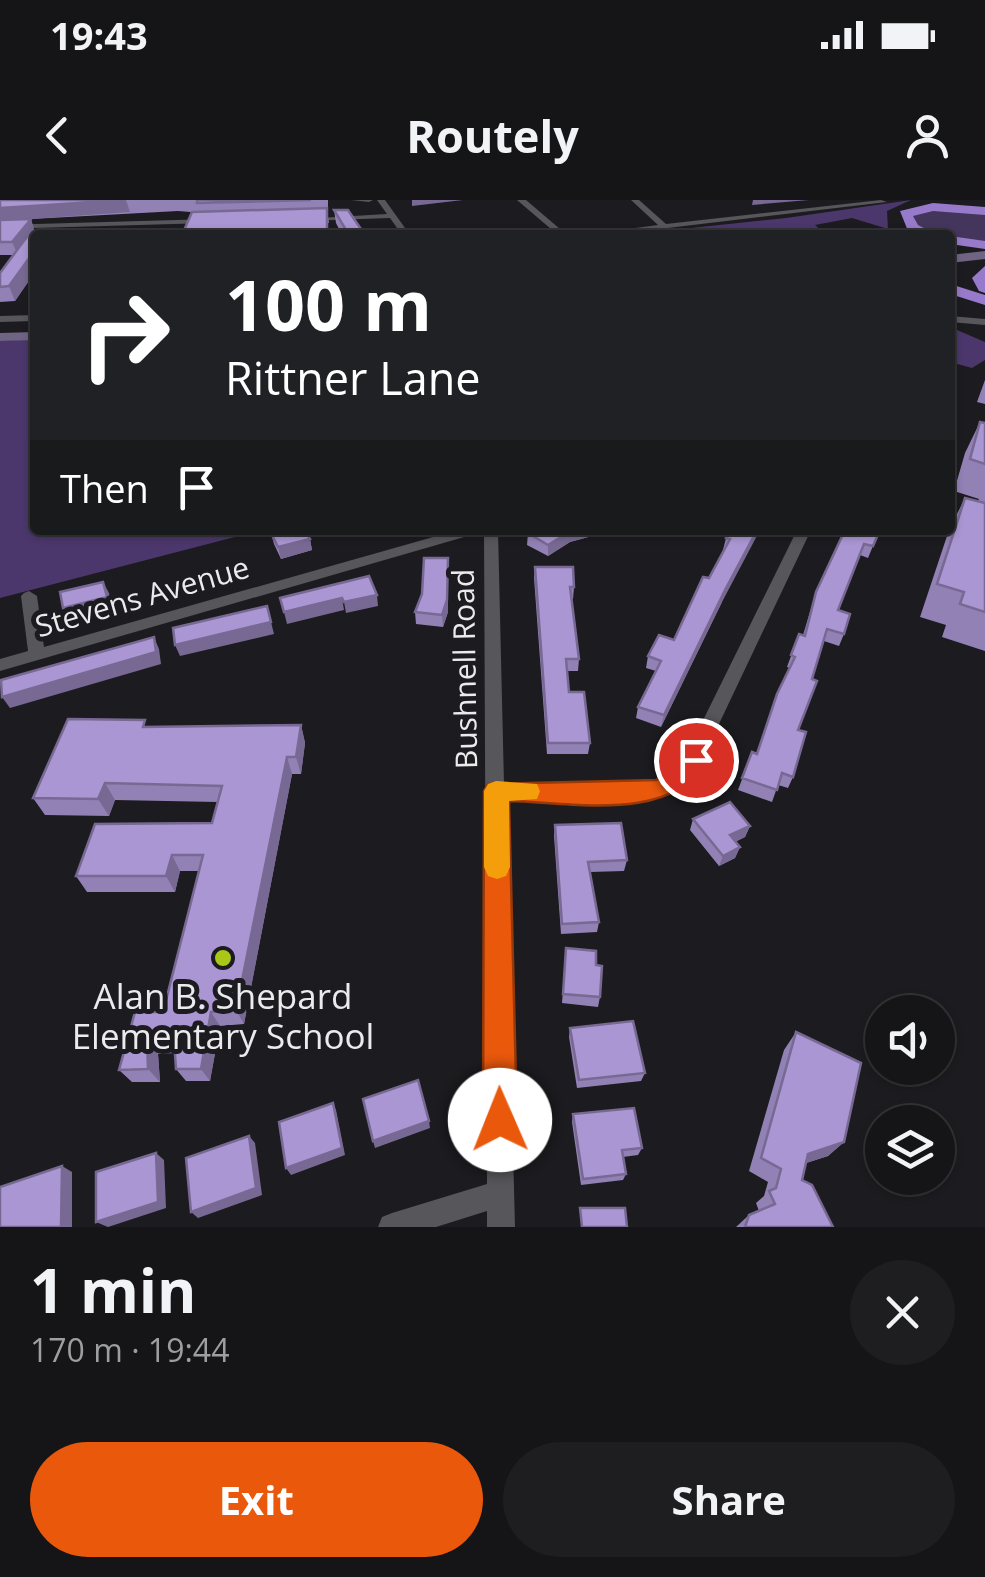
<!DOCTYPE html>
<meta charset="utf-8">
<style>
body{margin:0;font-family:"Open Sans",sans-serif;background:#1e1d20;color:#f1f3f6;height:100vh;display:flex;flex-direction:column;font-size:38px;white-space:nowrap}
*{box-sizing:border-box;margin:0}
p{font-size:32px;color:#9d9ea1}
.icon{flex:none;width:55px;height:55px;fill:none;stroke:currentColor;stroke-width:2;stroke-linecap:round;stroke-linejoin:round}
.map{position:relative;height:1027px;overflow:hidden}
.details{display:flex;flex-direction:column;background:#151417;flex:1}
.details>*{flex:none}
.banner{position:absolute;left:30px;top:30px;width:925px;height:305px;border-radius:10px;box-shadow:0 2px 8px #0004,0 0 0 2px #343336;background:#202124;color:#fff;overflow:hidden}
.controls{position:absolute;left:865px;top:795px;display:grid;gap:20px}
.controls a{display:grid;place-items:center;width:90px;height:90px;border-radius:50%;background:#151417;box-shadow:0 2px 8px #0004,0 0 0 2px #343336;font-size:50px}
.pin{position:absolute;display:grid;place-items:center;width:85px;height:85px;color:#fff;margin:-42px;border:5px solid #fff;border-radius:50%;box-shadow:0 2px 10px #0007}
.me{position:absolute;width:110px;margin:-55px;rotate:359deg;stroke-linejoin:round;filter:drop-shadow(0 0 8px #0008)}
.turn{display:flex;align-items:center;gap:35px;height:210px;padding:0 30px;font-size:45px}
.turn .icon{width:130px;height:130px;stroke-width:2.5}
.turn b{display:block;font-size:70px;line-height:85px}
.then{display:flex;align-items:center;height:95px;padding:0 30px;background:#0003;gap:20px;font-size:38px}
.round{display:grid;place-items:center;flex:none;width:105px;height:105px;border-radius:52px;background:#1e1d20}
.head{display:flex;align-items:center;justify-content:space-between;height:170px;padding:0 30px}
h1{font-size:60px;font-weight:700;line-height:75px}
.action{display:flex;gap:20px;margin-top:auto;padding:20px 30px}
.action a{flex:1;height:115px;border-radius:60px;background:#ea580c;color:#fff;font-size:40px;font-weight:700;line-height:115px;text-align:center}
.action a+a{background:#1e1d20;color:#f1f3f6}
.status{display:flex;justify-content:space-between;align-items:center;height:70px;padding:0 50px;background:#151417;direction:ltr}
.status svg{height:28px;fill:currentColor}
header{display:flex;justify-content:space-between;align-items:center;height:130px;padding:0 30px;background:#151417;font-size:45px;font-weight:700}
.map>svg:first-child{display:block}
.green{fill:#44355d}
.forest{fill:#4b376b}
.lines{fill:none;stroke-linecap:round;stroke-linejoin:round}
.minor{fill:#57565b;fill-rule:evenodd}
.secondary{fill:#706485;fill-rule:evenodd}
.trunk{fill:#987aca;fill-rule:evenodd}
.wall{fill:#9281b5}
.shaded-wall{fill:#776993}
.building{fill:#aa96d2;stroke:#776993;stroke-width:2.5}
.route{fill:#ea580c;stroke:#983908;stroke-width:2.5}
.slow{fill:#f59e0b}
.poi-dot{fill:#aac718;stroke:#1c1b1f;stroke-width:4}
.labels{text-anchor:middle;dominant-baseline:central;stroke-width:10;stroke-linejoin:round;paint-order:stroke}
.street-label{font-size:30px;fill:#ebeaed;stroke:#1c1b1f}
.near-poi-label{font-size:35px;fill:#ebeaed;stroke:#1c1b1f}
</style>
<div class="status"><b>19:43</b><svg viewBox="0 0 49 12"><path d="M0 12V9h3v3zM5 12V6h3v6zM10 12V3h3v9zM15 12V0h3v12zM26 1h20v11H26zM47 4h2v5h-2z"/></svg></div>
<header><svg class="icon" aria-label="back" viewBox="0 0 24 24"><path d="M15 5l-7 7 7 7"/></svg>Routely<svg class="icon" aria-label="person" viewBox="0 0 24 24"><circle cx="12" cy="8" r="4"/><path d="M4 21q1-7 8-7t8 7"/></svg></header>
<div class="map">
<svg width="985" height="1027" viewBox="0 0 985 1027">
<rect width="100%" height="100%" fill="#1c1b1f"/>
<path class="green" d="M924 10 985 12V43L950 39V35C932 35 919 33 911 16Z"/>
<g class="forest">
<polygon points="911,0 887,11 888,29 852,18 815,25 826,35 625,35 786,18"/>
<polygon points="950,127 985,142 985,160 972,168 950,162"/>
<polygon points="35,139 35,330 262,330 0,398 0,141"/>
</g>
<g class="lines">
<g class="minor">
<polygon points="351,0 373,0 369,2"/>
<polygon points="377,0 385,0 410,35 402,35 390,18 305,21 301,19 387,14"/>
<polygon points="517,0 526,0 567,35 558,35"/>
<polygon points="631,0 639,0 666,24 881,0 887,2 609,35 583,35 658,25"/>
<polygon points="212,19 209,23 0,29 0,25"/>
<polygon points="35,115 35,121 0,122 0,116"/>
<polygon points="950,116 985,119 985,125 950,122"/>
<polygon points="458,330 480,330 478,333 0,471 0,459 28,451 21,396 24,393 29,391 37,396 44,447"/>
<path d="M484 330H498L504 584C562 586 621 593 677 573L797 330H811L691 583C627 607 571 601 504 599L515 1027H487V1011L436 1027H378L382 1017 392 1013 487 984Z"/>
</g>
<g class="secondary">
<polygon points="985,51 985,59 950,63 950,55"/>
<polygon points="35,132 35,140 0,141 0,133"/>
</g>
<g class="trunk">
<polygon points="933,3 985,7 985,15 933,11 913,16 918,25 937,35 908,31 900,11"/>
<polygon points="950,36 985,41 985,49 950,44"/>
<polygon points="985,66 985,93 979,91 972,78"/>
<polygon points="950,84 985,95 985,105 950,94"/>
</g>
</g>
<g class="wall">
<polygon points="0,0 328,0 328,12 327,12 329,23 178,11 31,19 35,35 35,72 15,101 0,102 0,73 14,55 0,55"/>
<polygon points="334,10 365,35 342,35 336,23"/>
<polygon points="985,180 985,204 977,202"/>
<polygon points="980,222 985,223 985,451 942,437 946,425 920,417 949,330 965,298 978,301 979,299 954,291 965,253"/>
<polygon points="533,330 614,330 570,342 548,356 527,345 528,333"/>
<polygon points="730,330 722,402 661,527 636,518 638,507 656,471 646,468 648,456 674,440 724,350 723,350 726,338"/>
<polygon points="845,330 891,330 887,337 878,334 868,358 860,355 838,410 844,434 839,446 824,441 812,479 798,530 793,577 788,588 778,585 772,602 738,590 752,552 756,554 790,468 787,467 799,434 803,435 816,392"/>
<polygon points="271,333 310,339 312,350 281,359 274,344"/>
<polygon points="448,358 448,412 443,427 416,424 415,412"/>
<polygon points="535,367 574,387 573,399 572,399 579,459 578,471 567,471 569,492 590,543 588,554 547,554 534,378"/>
<polygon points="301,525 305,543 301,574 292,574 244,824 220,826 210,881 186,881 176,869 175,853 158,854 160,882 132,882 119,870 163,812 199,671 180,671 175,692 87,692 76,676 212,623 217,602 115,600 109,616 45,615 33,598 149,527"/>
<polygon points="693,619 750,626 745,637 735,642 740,647 735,658 719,666 690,630"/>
<polygon points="555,625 627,660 624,671 590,672 599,722 597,732 561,734 554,636"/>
<polygon points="566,748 596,765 600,797 598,807 562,803"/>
<polygon points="570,828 645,873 641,881 577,888 569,837"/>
<polygon points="796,832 844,942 828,956 806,963 802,980 833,1027 736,1027 749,1015 759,1011 756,1003 764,996 768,982 749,971 784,850"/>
<polygon points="573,914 642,948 638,955 623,957 626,974 623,980 581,985 572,922"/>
</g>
<g class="shaded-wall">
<polygon points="126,0 130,12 31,19 35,32 18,55 12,42 0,21 0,8"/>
<polygon points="412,0 463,0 412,6"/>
<polygon points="753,0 809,0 752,5"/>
<polygon points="35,50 35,72 15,101 9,86"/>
<polygon points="571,330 614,330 570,342 548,356 548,345"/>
<polygon points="757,330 760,330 722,402 661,527 664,515 725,390"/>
<polygon points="310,339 312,350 281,359 278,347"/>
<polygon points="448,358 448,412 443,427 442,415"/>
<polygon points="103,382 109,393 112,409 69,420 63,408"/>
<polygon points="377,395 378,406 346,413 344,402"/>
<polygon points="342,398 344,410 287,424 284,412"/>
<polygon points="271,422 274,434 180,456 175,445"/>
<polygon points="154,437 159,449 161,464 10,508 2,497"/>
<polygon points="301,525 305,543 301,574 296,557"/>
<polygon points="287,557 292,574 244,824 236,810"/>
<polygon points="105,583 115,600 109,616 98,599"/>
<polygon points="750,626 745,637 726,646 730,635"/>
<polygon points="740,647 735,658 719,666 723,656"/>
<polygon points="172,655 180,671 175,692 166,676"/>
<polygon points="211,812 220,826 210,881 201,869"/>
<polygon points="147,841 158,854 160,882 148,869"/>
<polygon points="333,903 336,910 345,955 291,975 286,968"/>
<polygon points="429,921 430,928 375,948 373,941"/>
<polygon points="249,936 255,943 262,995 198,1018 191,1012"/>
<polygon points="844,942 828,956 794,967 808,954"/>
<polygon points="156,953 164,960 166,1008 108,1027 96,1022"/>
<polygon points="62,966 72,972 72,1027 61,1027"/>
</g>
<g class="building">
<polygon points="0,0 125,0 0,8"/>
<polygon points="197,0 311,0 197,3"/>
<polygon points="327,8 327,35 182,35 192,12"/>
<polygon points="334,10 348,10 365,35 349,35"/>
<polygon points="31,19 12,42 0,42 0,20"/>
<polygon points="32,30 40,35 35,35 35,50 9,86 0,87 0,73"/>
<polygon points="980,222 985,223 985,264 970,259"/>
<polygon points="965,298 985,303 985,412 960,404 964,392 937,384"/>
<polygon points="282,330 305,330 310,339 278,347 271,333"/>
<polygon points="533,330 572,330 548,345 528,333"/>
<polygon points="730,330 757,330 725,390 664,515 638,507 661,461 648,456 659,435 674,440 703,377 709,378 730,339 726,338"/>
<polygon points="845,330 880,330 873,346 864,344 838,410 850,414 844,434 827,429 812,479 817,481 798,530 806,532 793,577 782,573 777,590 742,578 752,552 757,554 777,494 795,457 791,455 799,434 805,436 816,392"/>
<polygon points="424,358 448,358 447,400 442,415 415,412 422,394"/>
<polygon points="535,367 573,367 574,387 570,387 579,459 566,459 569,492 584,492 590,543 548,543"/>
<polygon points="369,376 377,395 344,402 342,398 284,412 280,398"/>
<polygon points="103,382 107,397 63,408 60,392"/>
<polygon points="267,406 271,422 175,445 173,428"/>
<polygon points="154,437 156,452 2,497 1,480"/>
<polygon points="68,519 145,520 143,527 301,525 296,557 287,557 236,810 211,812 201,869 176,869 174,839 147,841 148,869 119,870 135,812 163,812 203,655 172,655 166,676 76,676 95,624 212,623 222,586 105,583 98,599 33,598"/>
<polygon points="730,602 750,626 730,635 740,647 723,656 693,619"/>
<polygon points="621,623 627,660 588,662 599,722 562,724 555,625"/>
<polygon points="566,748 596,751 596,765 602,766 600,797 563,794"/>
<polygon points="633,821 645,873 579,880 570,828"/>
<polygon points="796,832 861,863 844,942 808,954 802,980 812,985 833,1027 745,1027 749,1015 775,1004 769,991 776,988 781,969 761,958"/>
<polygon points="418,880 429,921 373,941 363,899"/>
<polygon points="333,903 342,948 286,968 279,922"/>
<polygon points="634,908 642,948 622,950 626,974 583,979 573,914"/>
<polygon points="249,936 256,988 191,1012 186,958"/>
<polygon points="156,953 158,1002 96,1022 96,972"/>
<polygon points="62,966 61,1027 0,1027 0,987"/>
<polygon points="580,1008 625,1008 627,1027 582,1027"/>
</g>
<path class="route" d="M696 551 704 554 707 560C673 624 570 602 509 601L517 920 512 932 500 937 488 932 483 920 484 591 488 584 656 580 675 571 687 554Z"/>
<polygon class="slow" points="496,581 537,584 540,591 537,599 509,601 510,667 506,676 497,679 488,676 484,667 484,591 488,584"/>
<circle class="poi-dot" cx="223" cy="758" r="10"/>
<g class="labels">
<g class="street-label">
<text transform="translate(142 396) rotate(-16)">Stevens Avenue</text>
<text transform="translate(464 469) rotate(-91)">Bushnell Road</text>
</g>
<g class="near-poi-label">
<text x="223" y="795">Alan B. Shepard<tspan x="223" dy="40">Elementary School</tspan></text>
</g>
</g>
</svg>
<div class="controls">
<a><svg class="icon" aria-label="sound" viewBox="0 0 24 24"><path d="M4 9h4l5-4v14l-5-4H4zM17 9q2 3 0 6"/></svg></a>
<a><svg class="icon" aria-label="layers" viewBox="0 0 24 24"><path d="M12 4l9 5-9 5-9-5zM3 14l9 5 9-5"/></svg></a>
</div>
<div class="pin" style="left:696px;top:560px;background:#d93025"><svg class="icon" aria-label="arrive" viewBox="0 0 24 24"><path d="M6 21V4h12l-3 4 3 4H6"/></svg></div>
<svg class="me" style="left:500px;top:920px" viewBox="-20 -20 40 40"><circle r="19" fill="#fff"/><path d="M0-13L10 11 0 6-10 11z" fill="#ea580c"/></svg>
<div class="banner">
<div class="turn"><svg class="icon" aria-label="right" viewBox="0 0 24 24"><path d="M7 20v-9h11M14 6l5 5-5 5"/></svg><div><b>100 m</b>Rittner Lane</div></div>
<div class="then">Then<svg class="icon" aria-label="arrive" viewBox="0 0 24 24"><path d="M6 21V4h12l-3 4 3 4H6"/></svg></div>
</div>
</div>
<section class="details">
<div class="head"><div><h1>1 min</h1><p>170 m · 19:44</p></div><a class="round"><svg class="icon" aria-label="close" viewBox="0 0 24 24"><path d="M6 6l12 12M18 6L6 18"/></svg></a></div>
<div class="action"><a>Exit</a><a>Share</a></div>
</section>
